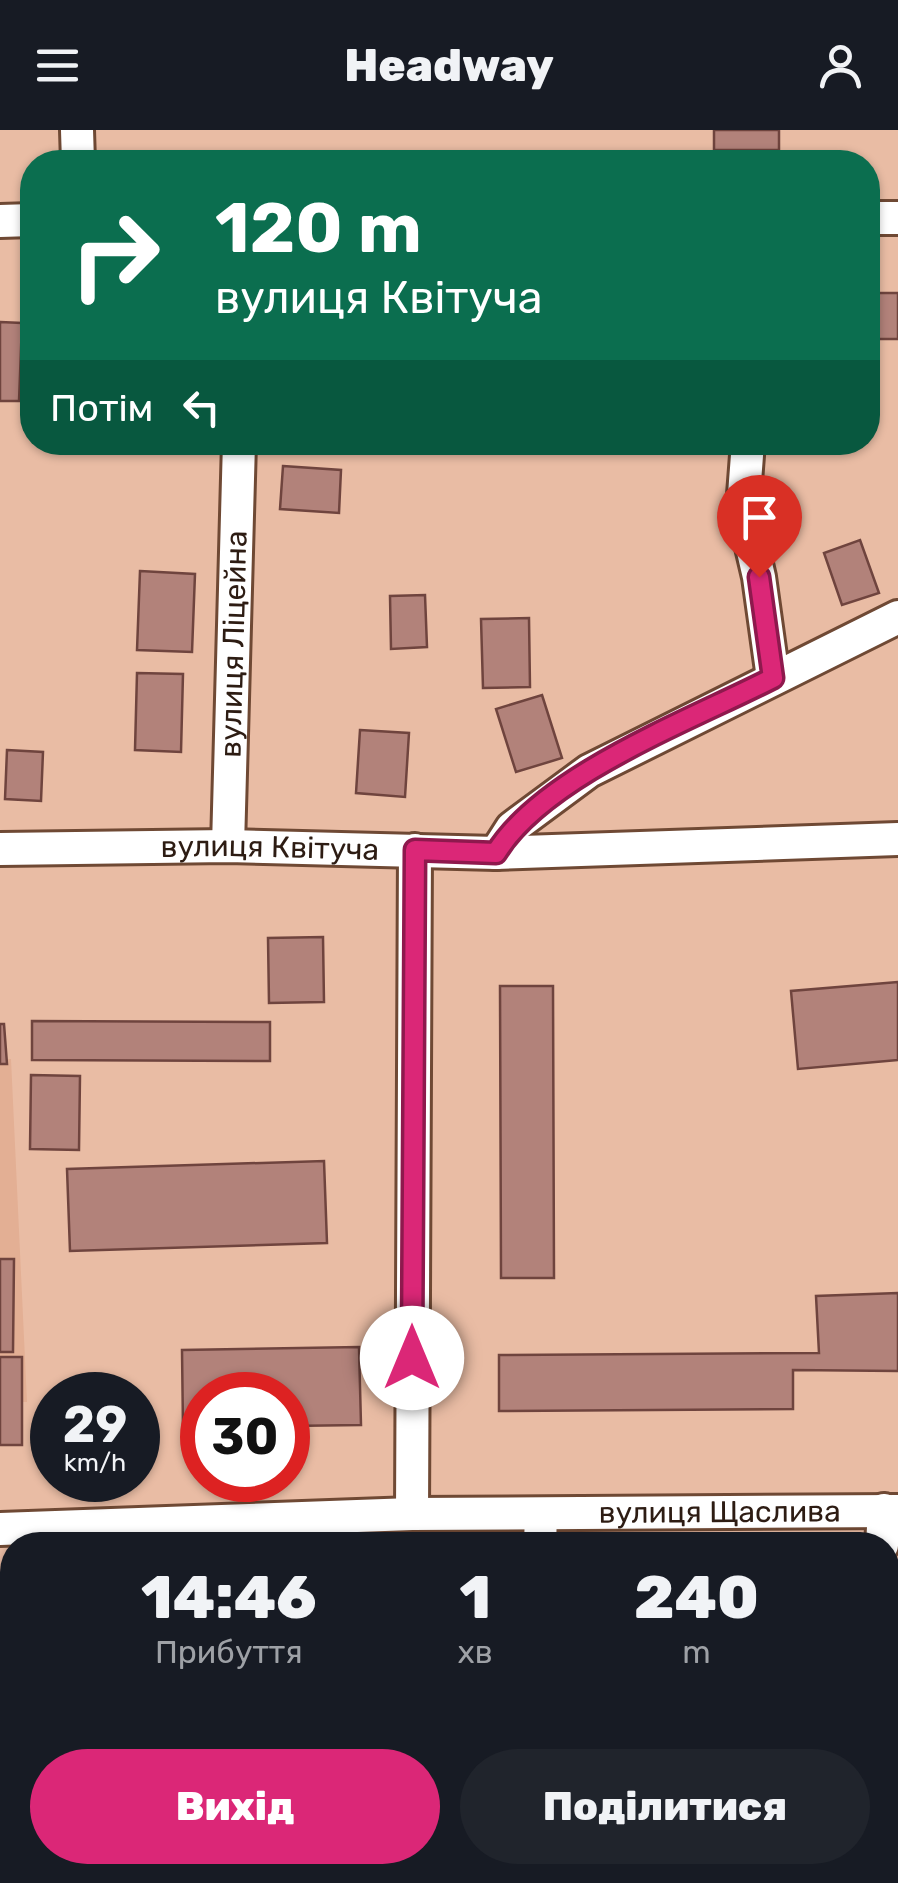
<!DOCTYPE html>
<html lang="uk">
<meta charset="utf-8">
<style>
body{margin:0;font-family:Rubik,sans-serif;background:#20242c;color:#f1f3f6;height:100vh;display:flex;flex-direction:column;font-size:38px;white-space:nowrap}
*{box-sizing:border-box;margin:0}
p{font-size:32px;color:#9ea1a6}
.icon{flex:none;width:55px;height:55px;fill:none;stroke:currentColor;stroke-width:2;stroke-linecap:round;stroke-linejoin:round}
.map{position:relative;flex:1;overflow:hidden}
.side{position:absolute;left:0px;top:1402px;width:900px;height:352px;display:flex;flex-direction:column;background:#171b24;border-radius:40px 40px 0 0;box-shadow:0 2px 8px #0004}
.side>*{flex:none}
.hud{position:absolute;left:20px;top:20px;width:860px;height:305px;border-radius:40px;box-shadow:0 2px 8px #0004;background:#0b6e4f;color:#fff;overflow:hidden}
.speed{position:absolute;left:30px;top:1242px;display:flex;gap:20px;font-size:50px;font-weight:700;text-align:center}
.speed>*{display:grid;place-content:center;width:130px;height:130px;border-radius:50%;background:#171b24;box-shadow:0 2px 8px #0004;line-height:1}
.speed small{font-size:25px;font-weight:400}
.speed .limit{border:15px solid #d22;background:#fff;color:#111}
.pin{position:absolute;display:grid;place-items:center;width:85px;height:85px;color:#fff;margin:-102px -42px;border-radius:50% 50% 50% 0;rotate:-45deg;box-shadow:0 0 10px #0007}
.pin .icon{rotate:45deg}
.me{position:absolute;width:110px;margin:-55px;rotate:0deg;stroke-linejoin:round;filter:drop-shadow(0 0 8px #0008)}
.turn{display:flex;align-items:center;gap:35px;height:210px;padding:0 30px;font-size:45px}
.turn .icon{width:130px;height:130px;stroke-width:2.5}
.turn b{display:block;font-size:70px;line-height:85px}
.then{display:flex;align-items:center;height:95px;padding:0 30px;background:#0003;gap:20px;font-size:38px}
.eta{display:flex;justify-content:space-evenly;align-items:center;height:170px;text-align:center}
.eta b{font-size:60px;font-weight:800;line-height:70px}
.action{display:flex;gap:20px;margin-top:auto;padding:20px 30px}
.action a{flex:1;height:115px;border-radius:60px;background:#db2777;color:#fff;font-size:40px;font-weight:800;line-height:115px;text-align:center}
.action a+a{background:#20242c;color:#f1f3f6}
header{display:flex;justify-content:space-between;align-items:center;height:130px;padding:0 30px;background:#171b24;font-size:45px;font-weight:800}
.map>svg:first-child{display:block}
.built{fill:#e3af94}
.building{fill:#b2827a;stroke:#6f443e;stroke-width:2.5}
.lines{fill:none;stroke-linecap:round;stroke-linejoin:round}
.minor-casing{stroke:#6f4934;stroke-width:38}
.minor{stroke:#fff;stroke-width:32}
.route-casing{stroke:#8e194d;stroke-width:25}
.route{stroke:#db2777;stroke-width:18}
.labels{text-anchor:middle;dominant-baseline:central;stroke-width:8;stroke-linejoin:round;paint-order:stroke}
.street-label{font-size:30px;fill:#2d1c13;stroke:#f9e2d6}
</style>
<header><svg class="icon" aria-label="menu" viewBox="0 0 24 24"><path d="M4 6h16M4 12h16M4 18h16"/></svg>Headway<svg class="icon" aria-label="person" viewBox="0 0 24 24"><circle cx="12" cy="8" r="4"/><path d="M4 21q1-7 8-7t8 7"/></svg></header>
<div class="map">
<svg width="898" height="1753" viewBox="0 0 898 1753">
<rect width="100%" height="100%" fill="#e9bca4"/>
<g class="built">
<polygon points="11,929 27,1272 0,1272 0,930"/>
<rect x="0" y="1743" width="71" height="10"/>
</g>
<g class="building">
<rect x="714" y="0" width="65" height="20"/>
<rect x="868" y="163" width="30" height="46"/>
<polygon points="0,192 22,193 19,271 0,271"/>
<polygon points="283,336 341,340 339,383 280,379"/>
<polygon points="860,410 879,463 842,475 824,423"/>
<polygon points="140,441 195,444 192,522 137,520"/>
<polygon points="425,465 427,517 391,519 390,466"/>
<polygon points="529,488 530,557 483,558 481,489"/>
<polygon points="137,543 183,544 181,622 135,620"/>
<polygon points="542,565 562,628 516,642 496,579"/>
<polygon points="360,600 409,603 405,667 356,663"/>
<polygon points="7,620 43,622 41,671 5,669"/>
<polygon points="323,807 324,872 269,873 268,808"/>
<polygon points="898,852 898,930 798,939 791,861"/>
<polygon points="500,856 553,856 554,1148 501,1148"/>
<polygon points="32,891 270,892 270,931 32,930"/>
<polygon points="0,894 4,894 7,934 0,934"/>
<polygon points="31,945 80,946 79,1020 30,1019"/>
<polygon points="324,1031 327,1113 70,1121 67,1039"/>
<polygon points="0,1129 14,1129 13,1222 0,1222"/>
<polygon points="898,1163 898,1241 793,1240 793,1279 499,1281 499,1225 819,1223 816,1166"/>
<polygon points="359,1217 361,1295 288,1296 288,1265 202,1265 202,1298 183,1298 182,1220"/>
<rect x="0" y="1227" width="22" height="88"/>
<rect x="0" y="1549" width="12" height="50"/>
</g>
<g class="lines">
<g class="minor-casing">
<g id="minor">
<polyline points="77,0 78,32"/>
<polyline points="868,88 898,88"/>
<polyline points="0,91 32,90"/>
<polyline points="748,312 743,378 759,447 773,548"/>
<path id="s1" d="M228 716 239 312"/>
<path id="s2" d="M0 719 228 716 496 723 898 709"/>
<polyline points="496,723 512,698 589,641 898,487"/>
<polyline points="412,1384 415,720"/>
<path id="s3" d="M0 1399 412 1384 898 1381"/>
<polyline points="540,1415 541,1384"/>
<polyline points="882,1415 884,1380"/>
<polyline points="888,1556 898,1557"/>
<polyline points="0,1652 12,1652"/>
<polyline points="83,1742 83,1753"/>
<polyline points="511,1742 511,1753"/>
</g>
</g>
<use href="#minor" class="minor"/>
</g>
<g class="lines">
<g class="route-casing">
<path id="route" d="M412 1228 415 720 496 723C544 645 691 590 773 548L759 447"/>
</g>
<use href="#route" class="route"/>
</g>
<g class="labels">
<g class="street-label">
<text stroke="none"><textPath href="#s1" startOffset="202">вулиця Ліцейна</textPath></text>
<text stroke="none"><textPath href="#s2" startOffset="270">вулиця Квітуча</textPath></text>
<text stroke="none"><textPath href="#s3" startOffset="720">вулиця Щаслива</textPath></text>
</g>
</g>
</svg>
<div class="speed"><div>29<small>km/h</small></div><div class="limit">30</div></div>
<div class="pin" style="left:759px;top:447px;background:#d93025"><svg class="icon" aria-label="arrive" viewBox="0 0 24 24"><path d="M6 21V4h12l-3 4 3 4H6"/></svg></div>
<svg class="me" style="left:412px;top:1228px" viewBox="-20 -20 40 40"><circle r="19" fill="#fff"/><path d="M0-13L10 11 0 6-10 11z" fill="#db2777"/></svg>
<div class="hud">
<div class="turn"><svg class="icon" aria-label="right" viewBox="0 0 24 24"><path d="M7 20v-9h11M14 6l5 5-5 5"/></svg><div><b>120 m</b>вулиця Квітуча</div></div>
<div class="then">Потім<svg class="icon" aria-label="left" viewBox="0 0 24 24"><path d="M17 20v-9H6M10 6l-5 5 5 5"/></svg></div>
</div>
<section class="side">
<div class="eta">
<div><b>14:46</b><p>Прибуття</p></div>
<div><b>1</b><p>хв</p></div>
<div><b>240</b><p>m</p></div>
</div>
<div class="action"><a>Вихід</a><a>Поділитися</a></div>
</section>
</div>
